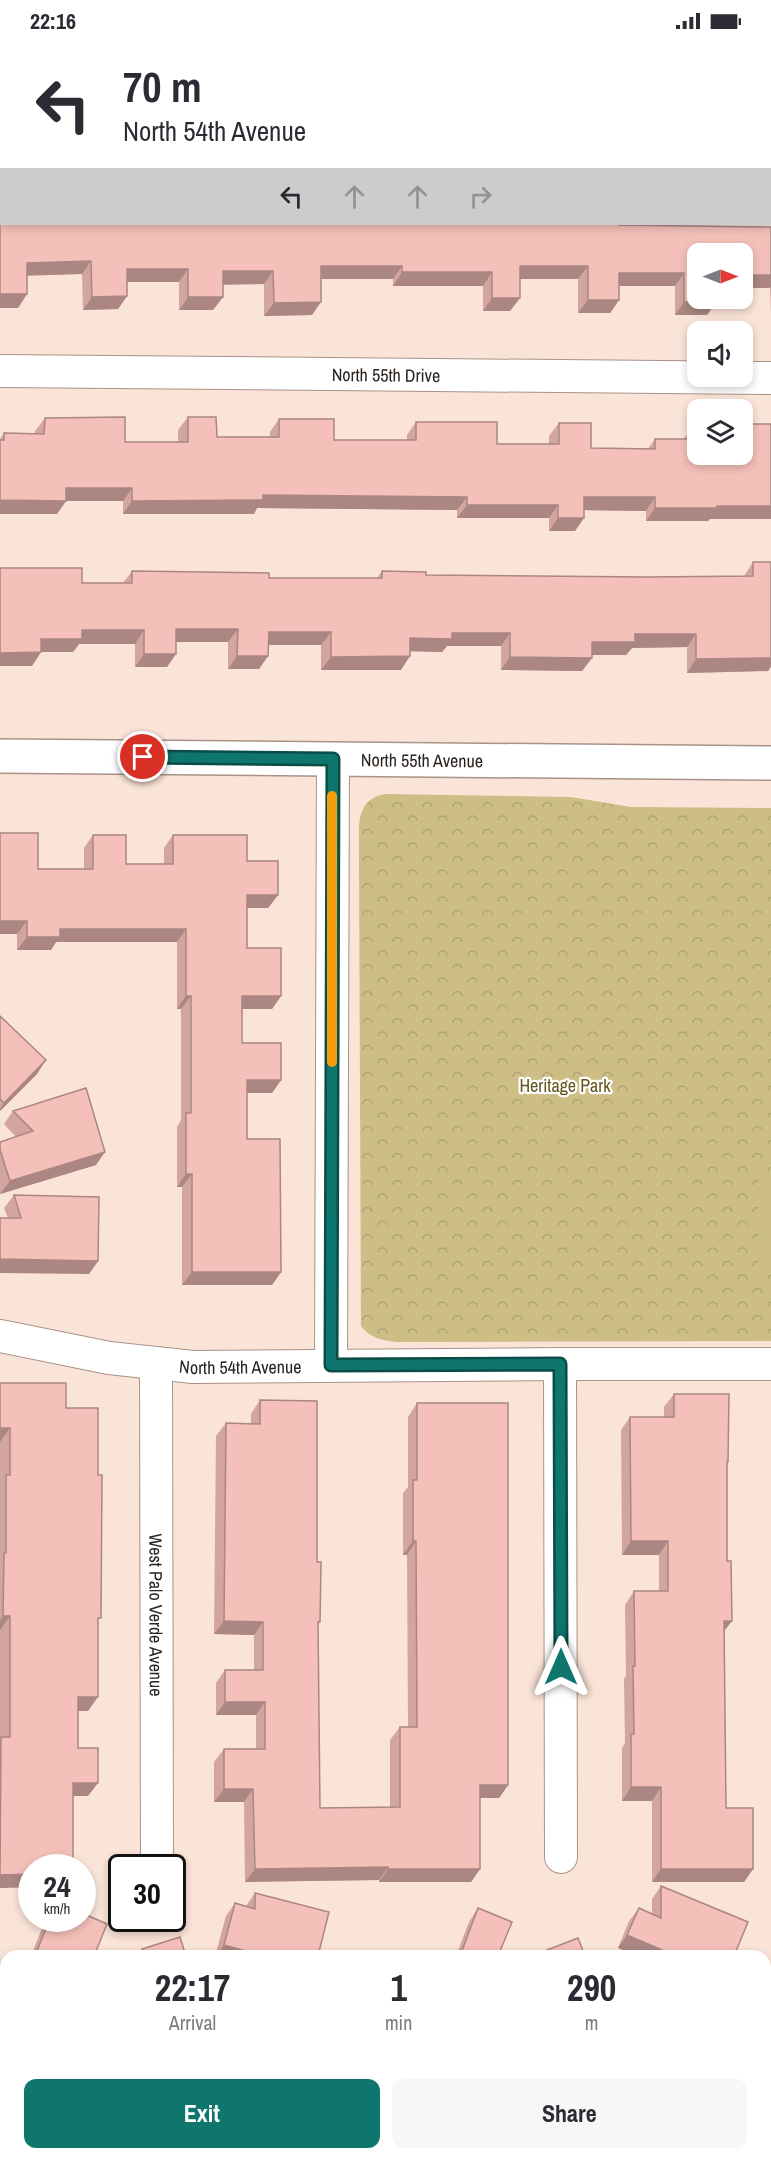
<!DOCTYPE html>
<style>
body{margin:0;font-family:"Archivo Narrow",sans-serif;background:#f7f7f7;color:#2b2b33;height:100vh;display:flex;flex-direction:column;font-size:22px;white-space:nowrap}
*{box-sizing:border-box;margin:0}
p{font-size:20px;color:#7c7c81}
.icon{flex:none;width:33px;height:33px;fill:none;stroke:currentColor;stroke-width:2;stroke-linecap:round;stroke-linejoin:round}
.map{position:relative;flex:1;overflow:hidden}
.sheet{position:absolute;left:0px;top:1908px;width:771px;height:210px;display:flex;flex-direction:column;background:#fff;border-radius:18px 18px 0 0;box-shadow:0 3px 9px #0003}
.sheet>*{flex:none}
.top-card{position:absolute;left:0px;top:0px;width:771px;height:183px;box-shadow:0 3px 9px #0003;background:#fff;color:#2b2b33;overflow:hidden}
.needle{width:39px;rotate:90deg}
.controls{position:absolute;left:687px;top:201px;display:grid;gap:12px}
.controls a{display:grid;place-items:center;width:66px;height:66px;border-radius:12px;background:#fff;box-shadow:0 3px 9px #0003;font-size:30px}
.speed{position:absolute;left:18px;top:1812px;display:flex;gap:12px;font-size:30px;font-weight:700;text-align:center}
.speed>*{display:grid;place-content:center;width:78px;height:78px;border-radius:50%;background:#fff;box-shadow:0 3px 9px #0003;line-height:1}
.speed small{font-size:15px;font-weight:400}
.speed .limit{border:3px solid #111;border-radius:9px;background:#fff;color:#111}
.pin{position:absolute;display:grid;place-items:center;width:51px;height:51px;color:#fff;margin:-26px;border:3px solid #fff;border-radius:50%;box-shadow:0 2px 6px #0007}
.me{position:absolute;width:66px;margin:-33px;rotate:0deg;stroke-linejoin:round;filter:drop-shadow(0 0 4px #0008)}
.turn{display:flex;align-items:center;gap:21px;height:126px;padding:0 24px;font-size:27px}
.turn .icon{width:78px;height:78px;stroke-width:2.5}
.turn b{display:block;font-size:42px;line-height:51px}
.lanes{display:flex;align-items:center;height:57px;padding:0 24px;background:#0003;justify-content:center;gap:30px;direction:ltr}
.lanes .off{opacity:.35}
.eta{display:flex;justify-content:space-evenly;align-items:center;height:102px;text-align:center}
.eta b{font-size:36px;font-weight:800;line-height:42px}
.primary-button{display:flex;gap:12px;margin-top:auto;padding:12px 24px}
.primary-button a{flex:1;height:69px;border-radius:12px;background:#0f766e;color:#fff;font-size:24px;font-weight:800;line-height:69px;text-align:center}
.primary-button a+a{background:#f7f7f7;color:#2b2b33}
.status{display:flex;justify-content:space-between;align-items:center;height:42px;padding:0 30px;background:#fff;direction:ltr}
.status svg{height:16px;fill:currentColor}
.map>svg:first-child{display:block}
.park{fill:url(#park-crowns)}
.garden{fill:#ccbe84}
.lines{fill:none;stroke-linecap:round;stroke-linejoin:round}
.minor-casing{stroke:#a89388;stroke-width:34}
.tertiary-casing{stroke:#a89388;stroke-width:36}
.minor{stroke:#fff;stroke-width:32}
.tertiary{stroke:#fff;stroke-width:33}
.wall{fill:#d2a59f}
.shaded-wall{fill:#ab8682}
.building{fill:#f4c0b9;stroke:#ab8682;stroke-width:1.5}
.route-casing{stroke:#0a4d48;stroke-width:15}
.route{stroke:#0f766e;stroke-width:10}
.slow{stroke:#f59e0b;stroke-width:10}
.labels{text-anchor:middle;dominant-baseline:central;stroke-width:4.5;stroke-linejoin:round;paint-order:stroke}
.street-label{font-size:18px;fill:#2b231e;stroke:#fff}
.park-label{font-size:18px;fill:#62551a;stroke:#fff}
</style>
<div class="status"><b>22:16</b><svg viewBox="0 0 49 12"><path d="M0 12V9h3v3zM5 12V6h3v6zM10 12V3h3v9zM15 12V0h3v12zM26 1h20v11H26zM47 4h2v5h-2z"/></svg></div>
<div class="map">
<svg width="771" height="2118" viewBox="0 0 771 2118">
<defs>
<pattern id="park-crowns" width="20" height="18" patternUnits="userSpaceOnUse" patternTransform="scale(1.5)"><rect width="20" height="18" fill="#ccbe84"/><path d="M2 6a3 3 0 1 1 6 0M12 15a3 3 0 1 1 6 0" fill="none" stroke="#afa372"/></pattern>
</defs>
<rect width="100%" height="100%" fill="#fae3d7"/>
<path class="park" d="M386 752 571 755 631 765 771 766V1299L396 1300C380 1298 371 1296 361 1284L359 816C360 790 352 757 386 752Z"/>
<polygon class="garden" points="759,1138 771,1138 771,1226 758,1226"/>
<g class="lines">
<g class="minor-casing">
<g id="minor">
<path id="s1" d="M0 329 771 336"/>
<path id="s2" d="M0 1294 109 1316 193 1325 560 1322H771"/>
<path id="s3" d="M156 1321 157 1825"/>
<polyline points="560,1322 561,1815"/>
<polyline points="331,1323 333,717"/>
</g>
</g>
<g class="tertiary-casing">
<g id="tertiary">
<path id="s4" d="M0 714 771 721"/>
</g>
</g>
<use href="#minor" class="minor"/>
<use href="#tertiary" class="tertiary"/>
</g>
<g class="wall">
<polygon points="2,182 619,183 771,185 771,271 770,246 742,246 698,212 716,260 707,273 675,273 675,244 619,244 619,258 610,271 578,271 578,237 520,237 520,256 510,269 483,269 483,244 393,244 393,237 321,237 312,273 264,274 264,242 223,242 223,255 213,268 179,268 179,240 127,240 127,254 118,267 83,268 82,232 27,233 27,252 18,266 0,266"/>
<polygon points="188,375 217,395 270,395 270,390 279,377 334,398 407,398 407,393 416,380 497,402 549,402 549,394 559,381 591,406 648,407 655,397 684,397 693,383 771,477 710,477 708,479 646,479 646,469 584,468 575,489 549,489 549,476 457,476 457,468 257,466 254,472 123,472 123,459 66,459 57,472 0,472 0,397 4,391 35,391 35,389 45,376 125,400 178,400 178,388"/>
<polygon points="753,520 768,629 687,631 687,605 632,606 626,613 592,613 592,616 582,629 501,628 501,604 447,604 442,610 410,609 401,628 321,628 321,603 268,603 268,614 259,627 228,627 228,600 176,600 167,625 135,625 135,602 79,602 73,610 41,610 32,624 82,541 123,541 132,529 269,536 377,536 382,529 426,533 647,535 744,534"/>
<polygon points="93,793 126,822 164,822 164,806 173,793 247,819 278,853 268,866 247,866 247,906 281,954 272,967 242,967 242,1001 281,1038 272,1051 247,1051 247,1097 281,1230 272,1243 182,1243 182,1145 177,1145 177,1085 181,1078 181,967 177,967 177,900 56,900 51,908 17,908 17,892 0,892 38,827 84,827 84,806"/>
<polygon points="0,974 37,1032 0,1069"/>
<polygon points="13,1069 96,1123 0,1152 0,1100 16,1095 4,1082"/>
<polygon points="14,1153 98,1219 89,1232 8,1176 4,1166"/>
<polygon points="0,1341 66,1366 98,1581 88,1669 78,1669 78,1706 88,1754 73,1754 32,1826 32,1845 0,1846"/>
<polygon points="674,1352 727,1423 724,1589 726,1766 753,1827 744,1840 652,1840 652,1759 622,1759 622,1706 625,1701 624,1637 626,1634 625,1563 634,1549 659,1549 659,1513 622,1513 621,1388 630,1375 664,1375 664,1365"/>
<polygon points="260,1358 317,1520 320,1580 318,1583 320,1766 390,1765 390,1698 400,1685 408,1685 407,1513 403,1513 403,1451 408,1445 408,1375 417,1361 508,1743 499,1756 480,1756 480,1827 471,1840 379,1840 379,1838 245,1840 244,1760 214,1760 214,1720 224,1707 256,1707 256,1673 216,1673 216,1641 225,1628 254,1628 254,1593 214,1592 216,1394 226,1381 251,1382 251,1372"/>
<polygon points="661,1844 748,1880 618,1906 629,1879 639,1866 652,1872 652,1857"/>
<polygon points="255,1851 318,1914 215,1914 226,1874 235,1861 246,1864"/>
<polygon points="478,1866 498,1914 456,1914 469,1880"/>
<polygon points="46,1876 82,1876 94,1914 31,1914"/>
<polygon points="142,1907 186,1914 137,1914"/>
<polygon points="547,1908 585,1914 543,1914"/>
<polygon points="6,2112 765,2112 771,2117 746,2117 746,2118 0,2118"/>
</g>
<g class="shaded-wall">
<rect x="770" y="94" width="1" height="14"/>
<polygon points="91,219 82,232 18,234 27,221"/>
<polygon points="321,224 402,224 393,237 312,237"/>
<polygon points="520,224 588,224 578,237 510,237"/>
<polygon points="127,227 188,227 179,240 117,240"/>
<polygon points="223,229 273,229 264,242 213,243"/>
<polygon points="402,230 492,230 483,244 393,244"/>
<polygon points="619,231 684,231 675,244 610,244"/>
<polygon points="742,233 771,233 771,245 770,246 742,246"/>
<polygon points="0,252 27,252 18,266 0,266"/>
<polygon points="127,254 118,267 83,268 92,255"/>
<polygon points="188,255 223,255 213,268 179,268"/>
<polygon points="492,256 520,256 510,269 483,269"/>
<polygon points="588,258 619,258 610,271 578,271"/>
<polygon points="321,260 312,273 264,274 274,261"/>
<polygon points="684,260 716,260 707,273 675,273"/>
<polygon points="66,446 132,446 123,459 66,459 57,472 0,472 0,458"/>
<polygon points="263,453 467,455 457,468 257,466 254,472 123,472 132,459"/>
<polygon points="584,455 655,455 646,469 575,468"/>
<polygon points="467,463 558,463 549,476 457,476"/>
<polygon points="717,464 771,464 771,477 710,477 708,479 646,479 655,466"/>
<polygon points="558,476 584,476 575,489 549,489"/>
<polygon points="176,587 238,587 228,600 167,600"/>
<polygon points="82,588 144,588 135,602 79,602 73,610 32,610 41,597"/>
<polygon points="269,590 331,590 321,603 259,603"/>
<polygon points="452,591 510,591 501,604 447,604 442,610 401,609 410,596"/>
<polygon points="635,592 696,592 687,605 632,606 626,613 582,613 592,600"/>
<polygon points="41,610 32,624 0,624 0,611"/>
<polygon points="144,612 176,612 167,625 135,625"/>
<polygon points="237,614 268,614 259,627 228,627"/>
<polygon points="410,614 401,628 321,628 331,615"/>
<polygon points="510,615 592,616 582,629 501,628"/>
<polygon points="771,616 771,625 768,629 687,631 696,617"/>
<polygon points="247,853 278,853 268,866 238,866"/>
<polygon points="0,879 27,879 17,892 0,892"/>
<polygon points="60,887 186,887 177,900 56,900 51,908 17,908 27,895"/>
<polygon points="186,954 191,954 181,967 177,967"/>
<polygon points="242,954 281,954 272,967 233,967"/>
<polygon points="46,1018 37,1032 0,1069 0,1067 4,1061"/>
<polygon points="247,1038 281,1038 272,1051 238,1051"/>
<polygon points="105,1110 96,1123 0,1152 10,1139"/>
<polygon points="186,1132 192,1132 182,1145 177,1145"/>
<polygon points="0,1217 98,1219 89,1232 0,1231"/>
<polygon points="192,1230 281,1230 272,1243 182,1243"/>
<polygon points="10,1386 0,1400 0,1387"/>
<polygon points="413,1499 416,1499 407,1513 403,1513"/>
<polygon points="631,1499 668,1499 659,1513 622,1513"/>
<polygon points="3,1574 10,1574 0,1588 0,1579"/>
<polygon points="224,1579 263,1580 254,1593 214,1592"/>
<polygon points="724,1579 732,1579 722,1592"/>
<polygon points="78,1655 98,1655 88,1669 69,1669"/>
<polygon points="225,1660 265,1660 256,1673 216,1673"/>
<polygon points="73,1741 98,1741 88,1754 64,1754"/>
<polygon points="480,1743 508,1743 499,1756 471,1756"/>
<polygon points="631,1745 661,1745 652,1759 622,1759"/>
<polygon points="224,1747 253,1747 244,1760 214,1760"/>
<polygon points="388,1825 379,1838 245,1840 255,1827"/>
<polygon points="388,1827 480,1827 471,1840 379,1840"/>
<polygon points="661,1827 753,1827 744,1840 652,1840"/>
<polygon points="32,1832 32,1845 0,1846 0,1833"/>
<polygon points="627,1893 676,1914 636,1914 618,1906"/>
<polygon points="224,1903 264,1914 216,1914"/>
<polygon points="765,2103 771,2103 771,2117 737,2117 740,2112 765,2112"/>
<polygon points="657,2112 705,2112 701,2118 653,2118"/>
</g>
<g class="building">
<polygon points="0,0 14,0 11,2 2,2 2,8 0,9"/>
<polygon points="0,23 2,23 2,64 0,65"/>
<rect x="770" y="34" width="1" height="60"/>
<polygon points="0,170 2,170 2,182 619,182 619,183 771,185 771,233 742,233 742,212 698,212 698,256 716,256 716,260 684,260 684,231 619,231 619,258 588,258 588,224 520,224 520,256 492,256 492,230 402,230 402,224 321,224 321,260 274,261 273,229 223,229 223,255 188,255 188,227 127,227 127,254 92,255 91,219 27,221 27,252 0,252"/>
<polygon points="125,375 125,400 188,400 188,375 216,375 217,395 279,395 279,377 334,377 334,398 416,398 416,380 497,380 497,402 559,402 559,381 591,381 591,406 655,407 655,397 693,397 693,383 698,383 698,412 742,412 742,382 771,382 771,464 717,464 717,466 655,466 655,455 584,455 584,476 558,476 558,463 467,463 467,455 263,453 263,458 132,459 132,446 66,446 66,459 0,458 0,398 4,398 4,391 44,392 45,376"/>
<polygon points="753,520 771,520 771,616 696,617 696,592 635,592 635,600 592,600 592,616 510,615 510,591 452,591 452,597 410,596 410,614 331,615 331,590 269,590 268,614 237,614 238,587 176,587 176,612 144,612 144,588 82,588 82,597 41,597 41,610 0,611 0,526 82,526 82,541 132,541 132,529 269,531 269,536 382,536 382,529 426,530 426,533 647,535 753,534"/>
<polygon points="0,791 38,791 38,827 93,827 93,793 126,793 126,822 173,822 173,793 247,793 247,819 278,819 278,853 247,853 247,906 281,906 281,954 242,954 242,1001 281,1001 281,1038 247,1038 247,1097 280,1097 281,1230 192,1230 192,1132 186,1132 186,1071 191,1071 191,954 186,954 186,887 60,887 60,895 27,895 27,879 0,879"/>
<polygon points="0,974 46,1018 4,1061 0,1057"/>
<polygon points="86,1046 105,1110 10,1139 0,1108 0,1100 33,1089 13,1069"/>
<polygon points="14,1153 99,1155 98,1219 0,1217 0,1176 21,1176"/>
<polygon points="0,1341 66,1341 66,1366 98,1366 98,1433 102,1433 101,1576 98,1576 98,1655 78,1655 78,1706 98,1706 98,1741 73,1741 73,1826 32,1826 32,1832 0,1833 1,1695 10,1695 10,1574 3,1574 4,1511 6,1511 6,1433 10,1433 10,1386 0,1386"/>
<polygon points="674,1352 729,1352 728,1420 727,1420 727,1519 731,1519 732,1579 724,1579 726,1766 753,1766 753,1827 661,1827 661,1745 631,1745 631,1692 634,1692 633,1624 635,1624 634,1549 668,1549 668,1499 631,1499 630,1375 674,1375"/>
<polygon points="260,1358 317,1359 317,1520 321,1520 320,1580 318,1580 320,1766 400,1765 400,1685 417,1685 416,1499 413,1499 413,1438 417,1438 417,1361 508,1361 508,1743 480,1743 480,1827 388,1827 388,1825 255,1827 253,1747 224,1747 224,1707 265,1707 265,1660 225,1660 225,1628 263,1628 263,1580 224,1579 226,1381 260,1382"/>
<polygon points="661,1844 748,1880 734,1914 676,1914 627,1893 639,1866 661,1876"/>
<polygon points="255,1851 329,1870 318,1914 264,1914 224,1903 235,1861 255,1867"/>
<polygon points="478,1866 512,1880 498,1914 460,1914"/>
<polygon points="82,1871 107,1882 94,1914 35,1914 50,1876 82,1876"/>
<polygon points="180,1895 186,1914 144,1914 142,1907"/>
<polygon points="578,1896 585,1914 549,1914 547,1908"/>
<rect x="765" y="2038" width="6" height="65"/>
<polygon points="0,2046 6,2046 6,2112 662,2112 662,2118 0,2118"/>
<rect x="711" y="2112" width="35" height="6"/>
</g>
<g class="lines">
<g class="route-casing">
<polyline id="route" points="143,715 333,717 331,1323 560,1322 561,1625"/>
</g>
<use href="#route" class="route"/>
<polyline class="slow" points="332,1020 332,754"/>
</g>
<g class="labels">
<g class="street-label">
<text stroke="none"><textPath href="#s1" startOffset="386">North 55th Drive</textPath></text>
<text stroke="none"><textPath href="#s4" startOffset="422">North 55th Avenue</textPath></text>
<text stroke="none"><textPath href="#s2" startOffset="243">North 54th Avenue</textPath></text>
<text stroke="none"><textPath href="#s3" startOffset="252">West Palo Verde Avenue</textPath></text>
</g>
<g class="park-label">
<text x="565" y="1043">Heritage Park</text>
</g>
</g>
</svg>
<div class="controls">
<a><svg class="needle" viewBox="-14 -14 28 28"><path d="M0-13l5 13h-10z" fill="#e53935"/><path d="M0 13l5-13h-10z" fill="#7c7c81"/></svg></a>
<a><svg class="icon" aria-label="sound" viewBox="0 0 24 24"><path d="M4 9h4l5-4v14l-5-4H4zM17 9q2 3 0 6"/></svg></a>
<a><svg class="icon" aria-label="layers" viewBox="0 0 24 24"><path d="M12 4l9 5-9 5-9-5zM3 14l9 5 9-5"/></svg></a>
</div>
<div class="speed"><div>24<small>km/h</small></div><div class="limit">30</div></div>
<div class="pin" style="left:143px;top:715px;background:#d93025"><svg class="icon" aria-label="arrive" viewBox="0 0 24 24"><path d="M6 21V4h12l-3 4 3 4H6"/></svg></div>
<svg class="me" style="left:561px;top:1625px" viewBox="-20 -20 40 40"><path d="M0-17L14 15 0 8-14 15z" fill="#0f766e" stroke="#fff" stroke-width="4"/></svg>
<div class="top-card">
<div class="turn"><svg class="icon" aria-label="left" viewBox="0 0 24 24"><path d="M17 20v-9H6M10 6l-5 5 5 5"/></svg><div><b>70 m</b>North 54th Avenue</div></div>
<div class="lanes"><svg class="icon" aria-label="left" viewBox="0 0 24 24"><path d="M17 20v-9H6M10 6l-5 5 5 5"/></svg><svg class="icon off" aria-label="ahead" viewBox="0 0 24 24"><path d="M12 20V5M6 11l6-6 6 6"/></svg><svg class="icon off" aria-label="ahead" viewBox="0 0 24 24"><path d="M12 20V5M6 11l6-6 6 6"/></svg><svg class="icon off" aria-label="right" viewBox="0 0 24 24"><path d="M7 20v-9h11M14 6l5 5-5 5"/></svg></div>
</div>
<section class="sheet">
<div class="eta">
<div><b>22:17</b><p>Arrival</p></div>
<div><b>1</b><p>min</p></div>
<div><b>290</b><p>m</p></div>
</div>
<div class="primary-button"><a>Exit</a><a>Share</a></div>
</section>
</div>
